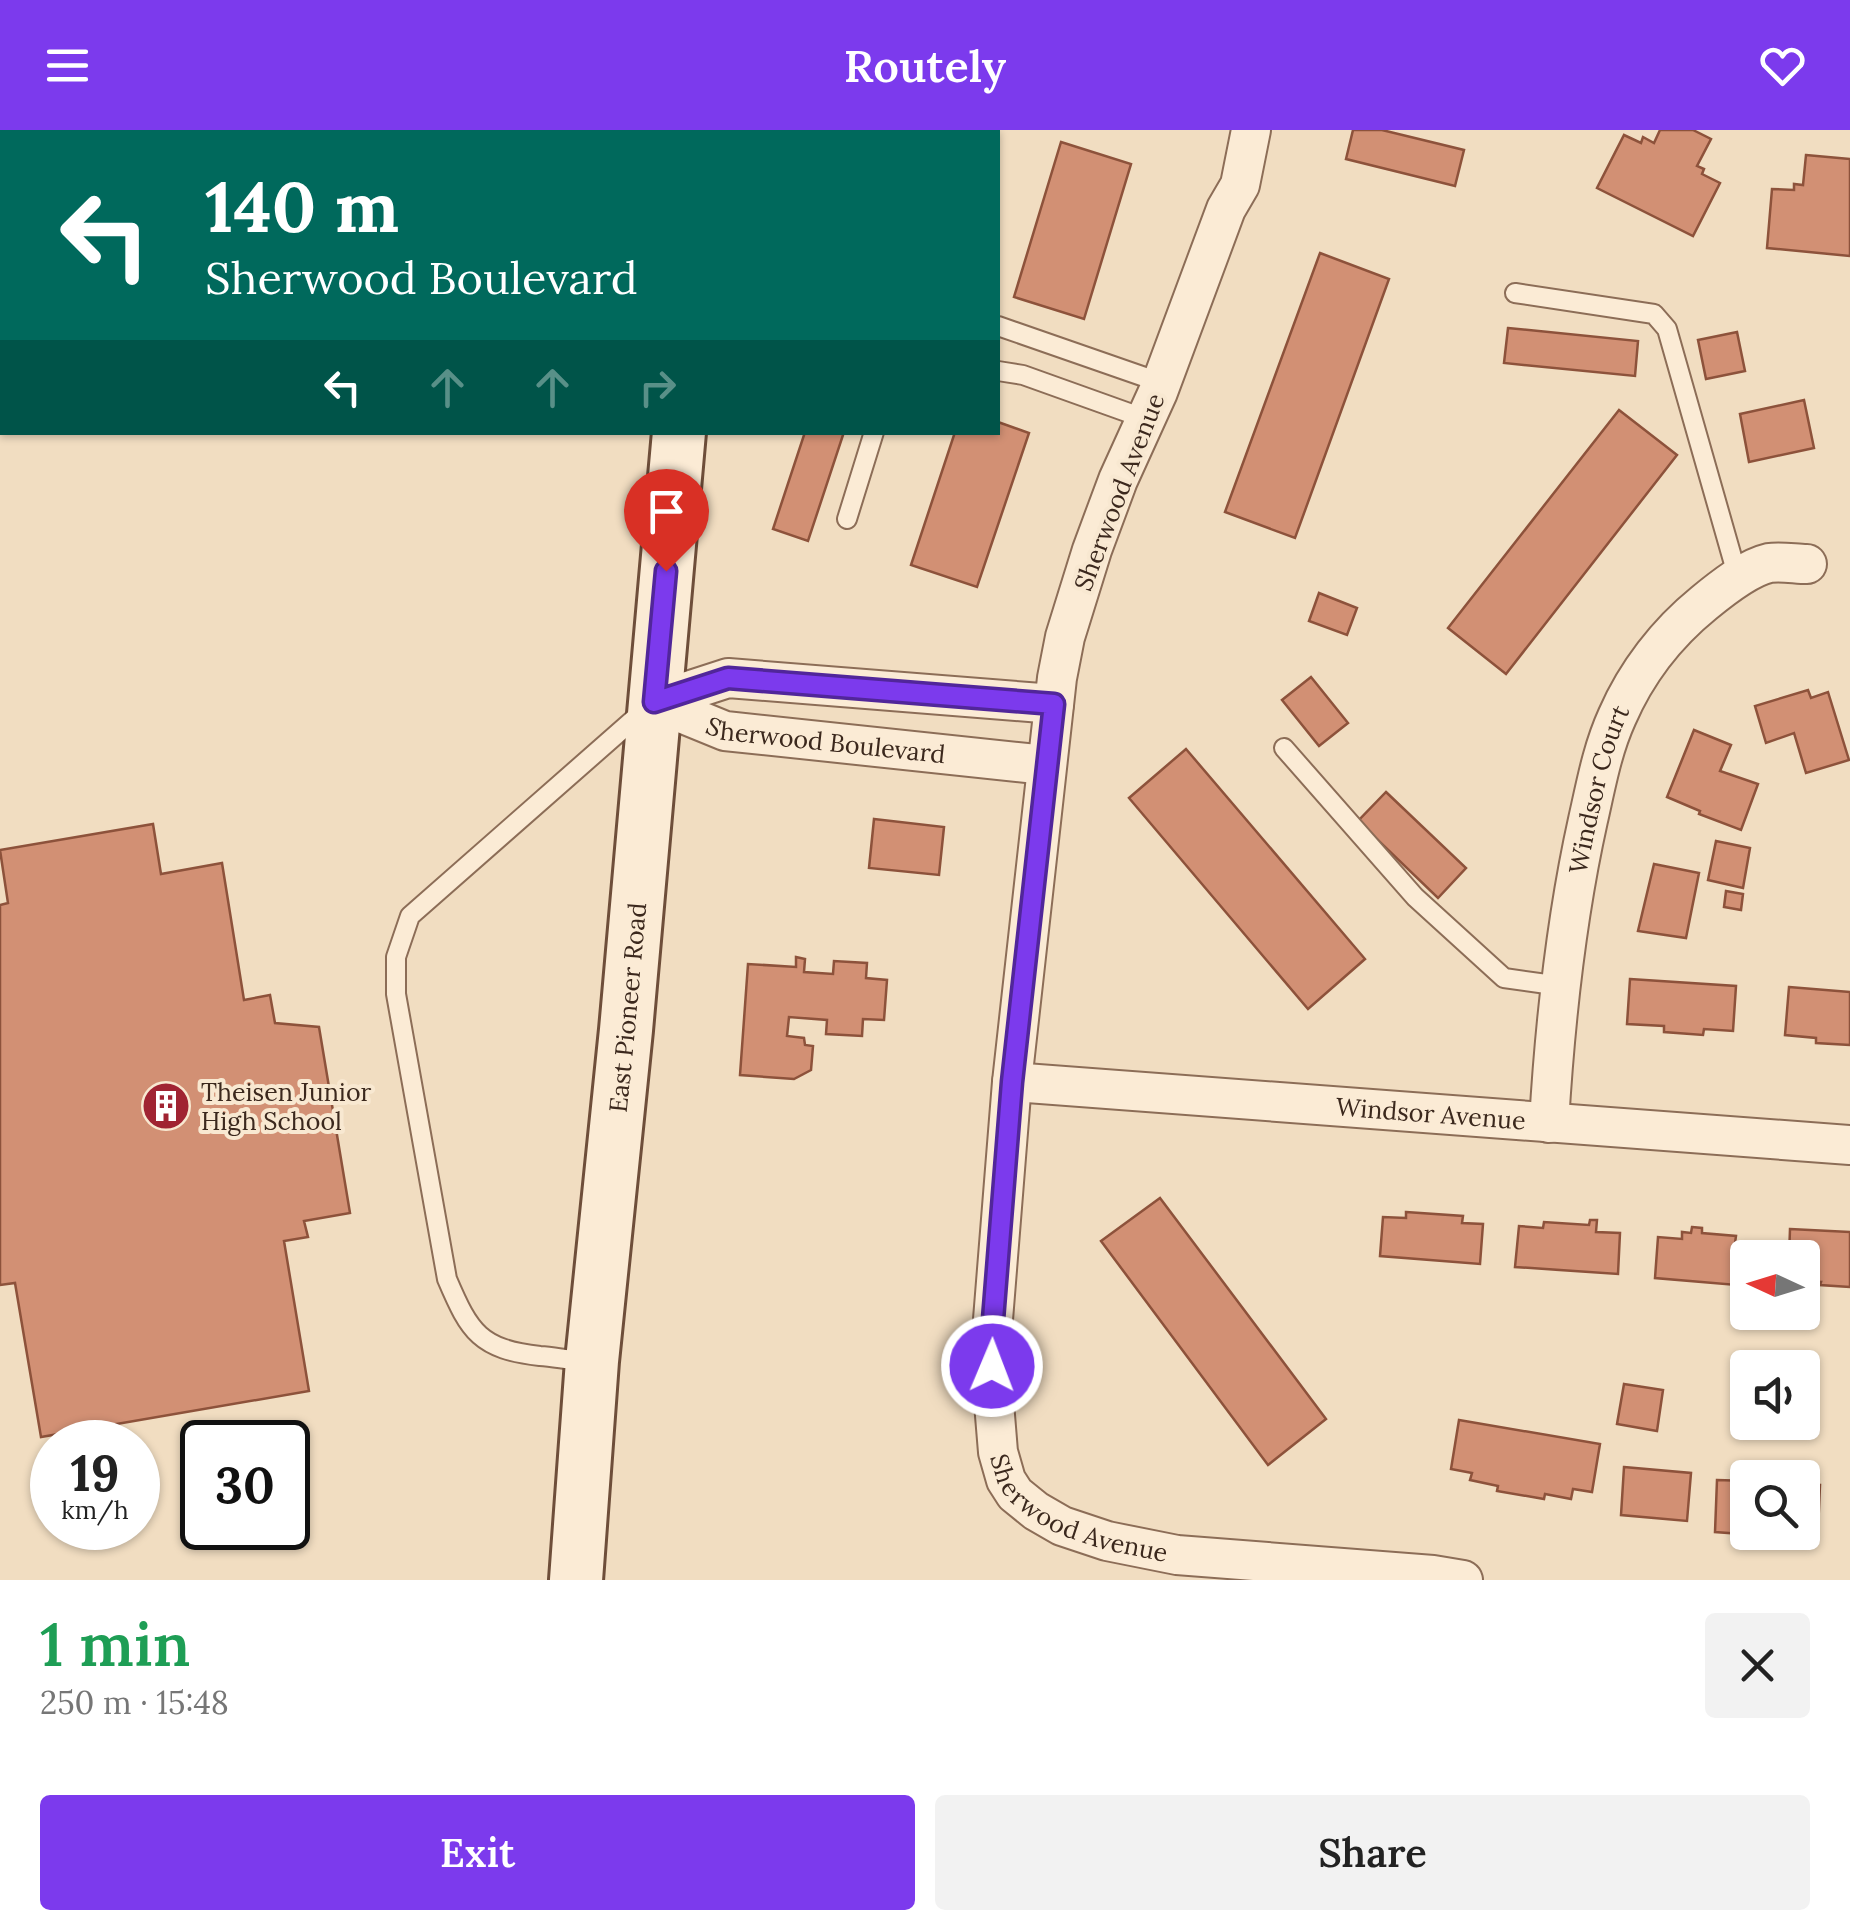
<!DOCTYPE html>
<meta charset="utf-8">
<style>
body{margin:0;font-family:Lora,serif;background:#f2f2f2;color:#222;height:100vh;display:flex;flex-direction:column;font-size:38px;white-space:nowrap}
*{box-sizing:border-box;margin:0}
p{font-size:32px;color:#767676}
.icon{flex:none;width:55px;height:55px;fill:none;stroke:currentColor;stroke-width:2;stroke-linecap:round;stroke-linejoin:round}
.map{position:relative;height:1450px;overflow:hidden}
.details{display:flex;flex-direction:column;background:#fff;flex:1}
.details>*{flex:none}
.hud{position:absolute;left:0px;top:0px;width:1000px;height:305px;box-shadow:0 2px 8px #0004;background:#00695c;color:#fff;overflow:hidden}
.needle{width:65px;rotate:274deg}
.buttons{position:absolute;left:1730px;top:1110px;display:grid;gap:20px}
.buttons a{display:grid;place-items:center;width:90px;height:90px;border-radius:10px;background:#fff;box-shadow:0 2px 8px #0004;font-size:50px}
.speed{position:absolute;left:30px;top:1290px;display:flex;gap:20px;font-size:50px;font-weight:700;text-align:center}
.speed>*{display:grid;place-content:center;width:130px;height:130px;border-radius:50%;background:#fff;box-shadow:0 2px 8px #0004;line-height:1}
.speed small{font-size:25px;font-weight:400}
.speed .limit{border:5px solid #111;border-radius:15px;background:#fff;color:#111}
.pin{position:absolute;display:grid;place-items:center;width:85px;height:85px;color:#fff;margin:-102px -42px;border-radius:50% 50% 50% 0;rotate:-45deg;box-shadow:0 0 10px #0007}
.pin .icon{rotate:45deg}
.me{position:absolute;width:110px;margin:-55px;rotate:1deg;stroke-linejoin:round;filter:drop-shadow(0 0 8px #0008)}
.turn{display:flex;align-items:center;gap:35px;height:210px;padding:0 40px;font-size:45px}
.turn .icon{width:130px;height:130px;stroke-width:2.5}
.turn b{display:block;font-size:70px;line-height:85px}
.lanes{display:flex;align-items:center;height:95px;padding:0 40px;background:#0003;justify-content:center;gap:50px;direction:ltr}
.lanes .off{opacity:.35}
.round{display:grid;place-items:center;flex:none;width:105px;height:105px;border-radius:10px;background:#f2f2f2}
.overview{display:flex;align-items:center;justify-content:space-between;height:170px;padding:0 40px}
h1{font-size:60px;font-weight:600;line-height:75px;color:#1e9e55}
.cta{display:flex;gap:20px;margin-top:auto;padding:20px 40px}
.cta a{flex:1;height:115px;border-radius:10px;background:#7c3aed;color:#fff;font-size:40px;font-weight:600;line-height:115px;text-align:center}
.cta a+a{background:#f2f2f2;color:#222}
header{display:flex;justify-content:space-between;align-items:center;height:130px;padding:0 40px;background:#7c3aed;color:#fff;font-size:45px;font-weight:600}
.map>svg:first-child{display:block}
.building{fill:#d29074;stroke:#8d523b;stroke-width:2.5}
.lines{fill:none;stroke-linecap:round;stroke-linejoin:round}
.lane-casing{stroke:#8c6d57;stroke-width:22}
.street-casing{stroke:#8c6d57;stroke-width:42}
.secondary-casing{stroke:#6e4e3a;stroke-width:58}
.lane{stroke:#fbebd5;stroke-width:18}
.street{stroke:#fbebd5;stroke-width:38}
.secondary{stroke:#fbebd5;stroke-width:52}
.route-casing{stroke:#51269a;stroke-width:25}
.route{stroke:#7c3aed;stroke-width:18}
.labels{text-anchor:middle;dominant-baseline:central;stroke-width:8;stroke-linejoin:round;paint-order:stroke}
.street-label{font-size:25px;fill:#3b281d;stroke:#f8e8d1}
.poi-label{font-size:25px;fill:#3b281d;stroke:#f8e8d1;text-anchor:start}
</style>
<header><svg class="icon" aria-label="menu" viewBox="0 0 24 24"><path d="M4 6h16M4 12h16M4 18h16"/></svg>Routely<svg class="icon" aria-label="heart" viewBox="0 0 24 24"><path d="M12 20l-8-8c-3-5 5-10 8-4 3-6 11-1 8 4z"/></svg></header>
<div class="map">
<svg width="1850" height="1450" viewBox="0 0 1850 1450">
<rect width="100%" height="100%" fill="#f1ddc1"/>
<g class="building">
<polygon points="1353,0 1382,0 1464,20 1455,56 1346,29"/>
<polygon points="1660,0 1693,0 1711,9 1697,36 1704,39 1702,44 1720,53 1693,106 1597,58 1624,5 1641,13 1643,7 1654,13"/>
<polygon points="1061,12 1131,34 1084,189 1014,167"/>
<polygon points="1806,25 1850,29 1850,126 1767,118 1772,59 1794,60 1794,54 1803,55"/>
<polygon points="1320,123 1389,149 1295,408 1225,382"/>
<polygon points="1508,198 1638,211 1635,246 1504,233"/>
<polygon points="1737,202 1745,241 1706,249 1698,210"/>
<polygon points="1804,270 1814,318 1749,332 1740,284"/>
<polygon points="1619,280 1677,325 1506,544 1448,498"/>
<polygon points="998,292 1029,303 977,457 911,435 955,302 998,302"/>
<polygon points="805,302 844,302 808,411 773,399"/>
<polygon points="1319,463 1357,478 1347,505 1309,491"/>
<polygon points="1311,547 1348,593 1319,616 1282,570"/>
<polygon points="1808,560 1811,568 1828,562 1849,630 1806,643 1794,603 1766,613 1755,576"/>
<polygon points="1694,600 1731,615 1720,641 1758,654 1741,700 1699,684 1700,681 1667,667"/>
<polygon points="1186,619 1365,829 1308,879 1129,668"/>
<polygon points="1386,662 1466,738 1438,768 1358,691"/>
<polygon points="874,689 944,697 939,745 869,738"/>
<polygon points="153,694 161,744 222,733 244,870 270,865 275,893 319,897 350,1083 304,1091 308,1107 284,1111 309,1261 41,1307 15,1153 0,1155 0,775 8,773 0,720"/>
<polygon points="1716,711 1750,718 1743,758 1708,750"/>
<polygon points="1654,734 1699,743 1686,808 1638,801"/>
<polygon points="1726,761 1743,764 1741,780 1724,777"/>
<polygon points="796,827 805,829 804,842 833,844 834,831 867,833 866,848 887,850 884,890 863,889 862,906 826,904 827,890 789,887 787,906 804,908 805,915 813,916 811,940 794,949 740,945 748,834 796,837"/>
<polygon points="1630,849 1736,856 1733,901 1704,899 1703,905 1664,902 1664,896 1627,894"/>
<polygon points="1789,857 1850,862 1850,915 1816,913 1816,908 1785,905"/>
<polygon points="1160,1068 1326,1289 1268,1335 1101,1111"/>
<polygon points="1406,1082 1463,1086 1462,1093 1483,1094 1480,1134 1380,1126 1383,1087 1406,1088"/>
<polygon points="1590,1090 1597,1090 1596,1102 1620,1103 1618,1144 1515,1137 1519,1096 1543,1098 1544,1092 1589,1095"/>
<polygon points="1692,1097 1702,1098 1702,1103 1736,1106 1735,1113 1760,1115 1759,1128 1748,1128 1748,1156 1655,1148 1658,1107 1682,1109 1682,1102 1691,1103"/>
<polygon points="1790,1099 1850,1102 1850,1157 1820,1155 1821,1152 1802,1151 1802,1128 1789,1128"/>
<polygon points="1624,1254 1663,1260 1657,1301 1617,1294"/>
<polygon points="1459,1290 1600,1314 1592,1362 1573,1359 1571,1369 1545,1364 1544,1369 1497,1361 1498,1356 1470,1350 1472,1343 1451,1339"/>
<polygon points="1624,1337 1691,1343 1687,1391 1621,1385"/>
<polygon points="1717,1350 1748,1351 1748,1402 1785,1402 1785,1407 1715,1402"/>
<polygon points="1802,1354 1820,1355 1818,1401 1802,1400"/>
</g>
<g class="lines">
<g class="lane-casing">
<g id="lane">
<polyline points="1515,163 1654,184 1667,199 1738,448"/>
<polyline points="998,196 1162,253"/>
<polyline points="998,241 1023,245 1146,289"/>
<polyline points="847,389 874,302"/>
<polyline points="1284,618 1415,767 1504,848 1561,856"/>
<path d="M588 1231C572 1231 556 1227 540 1226 480 1219 470 1203 447 1149L396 864V827L410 786 642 582"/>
</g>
</g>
<g class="street-casing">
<g id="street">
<path id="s1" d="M1251 0 1240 55 1226 79 1158 262 1118 350 1092 420 1065 507 1057 548 1012 952 992 1202 994 1273 998 1322 1006 1350 1015 1364 1036 1381 1062 1396 1107 1411 1177 1425 1433 1445 1463 1450"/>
<polyline points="654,572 728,548 1054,574"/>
<path id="s2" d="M654 572 725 601 1046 635"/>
<path id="s3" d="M1012 952 1850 1015"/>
<path id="s4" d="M1549 993C1555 891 1566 789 1588 690 1596 655 1602 620 1617 587 1636 543 1667 503 1704 473 1721 459 1747 438 1769 433 1781 431 1796 434 1807 434"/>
</g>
</g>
<g class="secondary-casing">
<g id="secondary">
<polyline points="707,2 707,0"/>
<path id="s5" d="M576 1450 592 1231 626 900 679 302"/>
</g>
</g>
<use href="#lane" class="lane"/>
<use href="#street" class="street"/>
<use href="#secondary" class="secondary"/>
</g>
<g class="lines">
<g class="route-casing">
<polyline id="route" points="666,441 654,572 728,548 1054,574 1012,952 992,1202 992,1236"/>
</g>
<use href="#route" class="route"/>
</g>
<defs>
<g id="building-disc" transform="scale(2.5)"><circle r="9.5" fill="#a02332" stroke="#f8e8d1"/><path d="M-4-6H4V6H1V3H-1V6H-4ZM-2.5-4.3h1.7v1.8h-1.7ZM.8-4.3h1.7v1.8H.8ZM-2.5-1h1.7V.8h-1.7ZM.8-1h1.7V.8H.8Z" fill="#fff"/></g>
</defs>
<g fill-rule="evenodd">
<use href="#building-disc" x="166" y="976"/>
</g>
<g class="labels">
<g class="street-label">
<text transform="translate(1119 362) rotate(-69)">Sherwood Avenue</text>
<text stroke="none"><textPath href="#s2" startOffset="178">Sherwood Boulevard</textPath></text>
<text stroke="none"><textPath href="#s4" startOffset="338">Windsor Court</textPath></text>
<text stroke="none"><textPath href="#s5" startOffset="575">East Pioneer Road</textPath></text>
<text stroke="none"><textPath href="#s3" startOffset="420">Windsor Avenue</textPath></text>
<text stroke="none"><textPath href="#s1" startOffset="1468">Sherwood Avenue</textPath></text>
</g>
<g class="poi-label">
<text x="201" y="962">Theisen Junior<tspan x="201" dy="29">High School</tspan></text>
</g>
</g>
</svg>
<div class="buttons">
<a><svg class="needle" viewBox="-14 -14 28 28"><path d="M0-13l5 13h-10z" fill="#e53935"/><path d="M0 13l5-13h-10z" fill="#767676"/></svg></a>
<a><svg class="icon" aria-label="sound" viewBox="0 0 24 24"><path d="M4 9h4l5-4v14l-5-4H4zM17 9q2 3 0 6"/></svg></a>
<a><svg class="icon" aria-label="search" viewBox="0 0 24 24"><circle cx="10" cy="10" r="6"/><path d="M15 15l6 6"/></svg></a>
</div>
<div class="speed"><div>19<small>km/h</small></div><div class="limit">30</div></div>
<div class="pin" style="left:666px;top:441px;background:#d93025"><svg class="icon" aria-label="arrive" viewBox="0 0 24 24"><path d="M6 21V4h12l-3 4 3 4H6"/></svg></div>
<svg class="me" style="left:992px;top:1236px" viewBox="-20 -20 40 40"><circle r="17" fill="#7c3aed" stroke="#fff" stroke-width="3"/><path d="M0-11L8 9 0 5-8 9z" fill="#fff"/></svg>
<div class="hud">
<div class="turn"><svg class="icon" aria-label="left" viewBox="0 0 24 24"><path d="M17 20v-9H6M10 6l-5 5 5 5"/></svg><div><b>140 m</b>Sherwood Boulevard</div></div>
<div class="lanes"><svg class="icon" aria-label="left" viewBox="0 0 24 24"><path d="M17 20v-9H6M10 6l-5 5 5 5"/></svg><svg class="icon off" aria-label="ahead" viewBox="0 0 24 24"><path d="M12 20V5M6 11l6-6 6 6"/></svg><svg class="icon off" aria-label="ahead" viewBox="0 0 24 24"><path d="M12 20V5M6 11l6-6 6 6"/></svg><svg class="icon off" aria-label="right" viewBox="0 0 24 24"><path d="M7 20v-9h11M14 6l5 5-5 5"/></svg></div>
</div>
</div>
<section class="details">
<div class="overview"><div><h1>1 min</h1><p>250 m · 15:48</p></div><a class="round"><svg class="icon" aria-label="close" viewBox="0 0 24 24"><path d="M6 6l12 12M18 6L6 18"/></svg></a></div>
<div class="cta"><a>Exit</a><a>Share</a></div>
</section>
